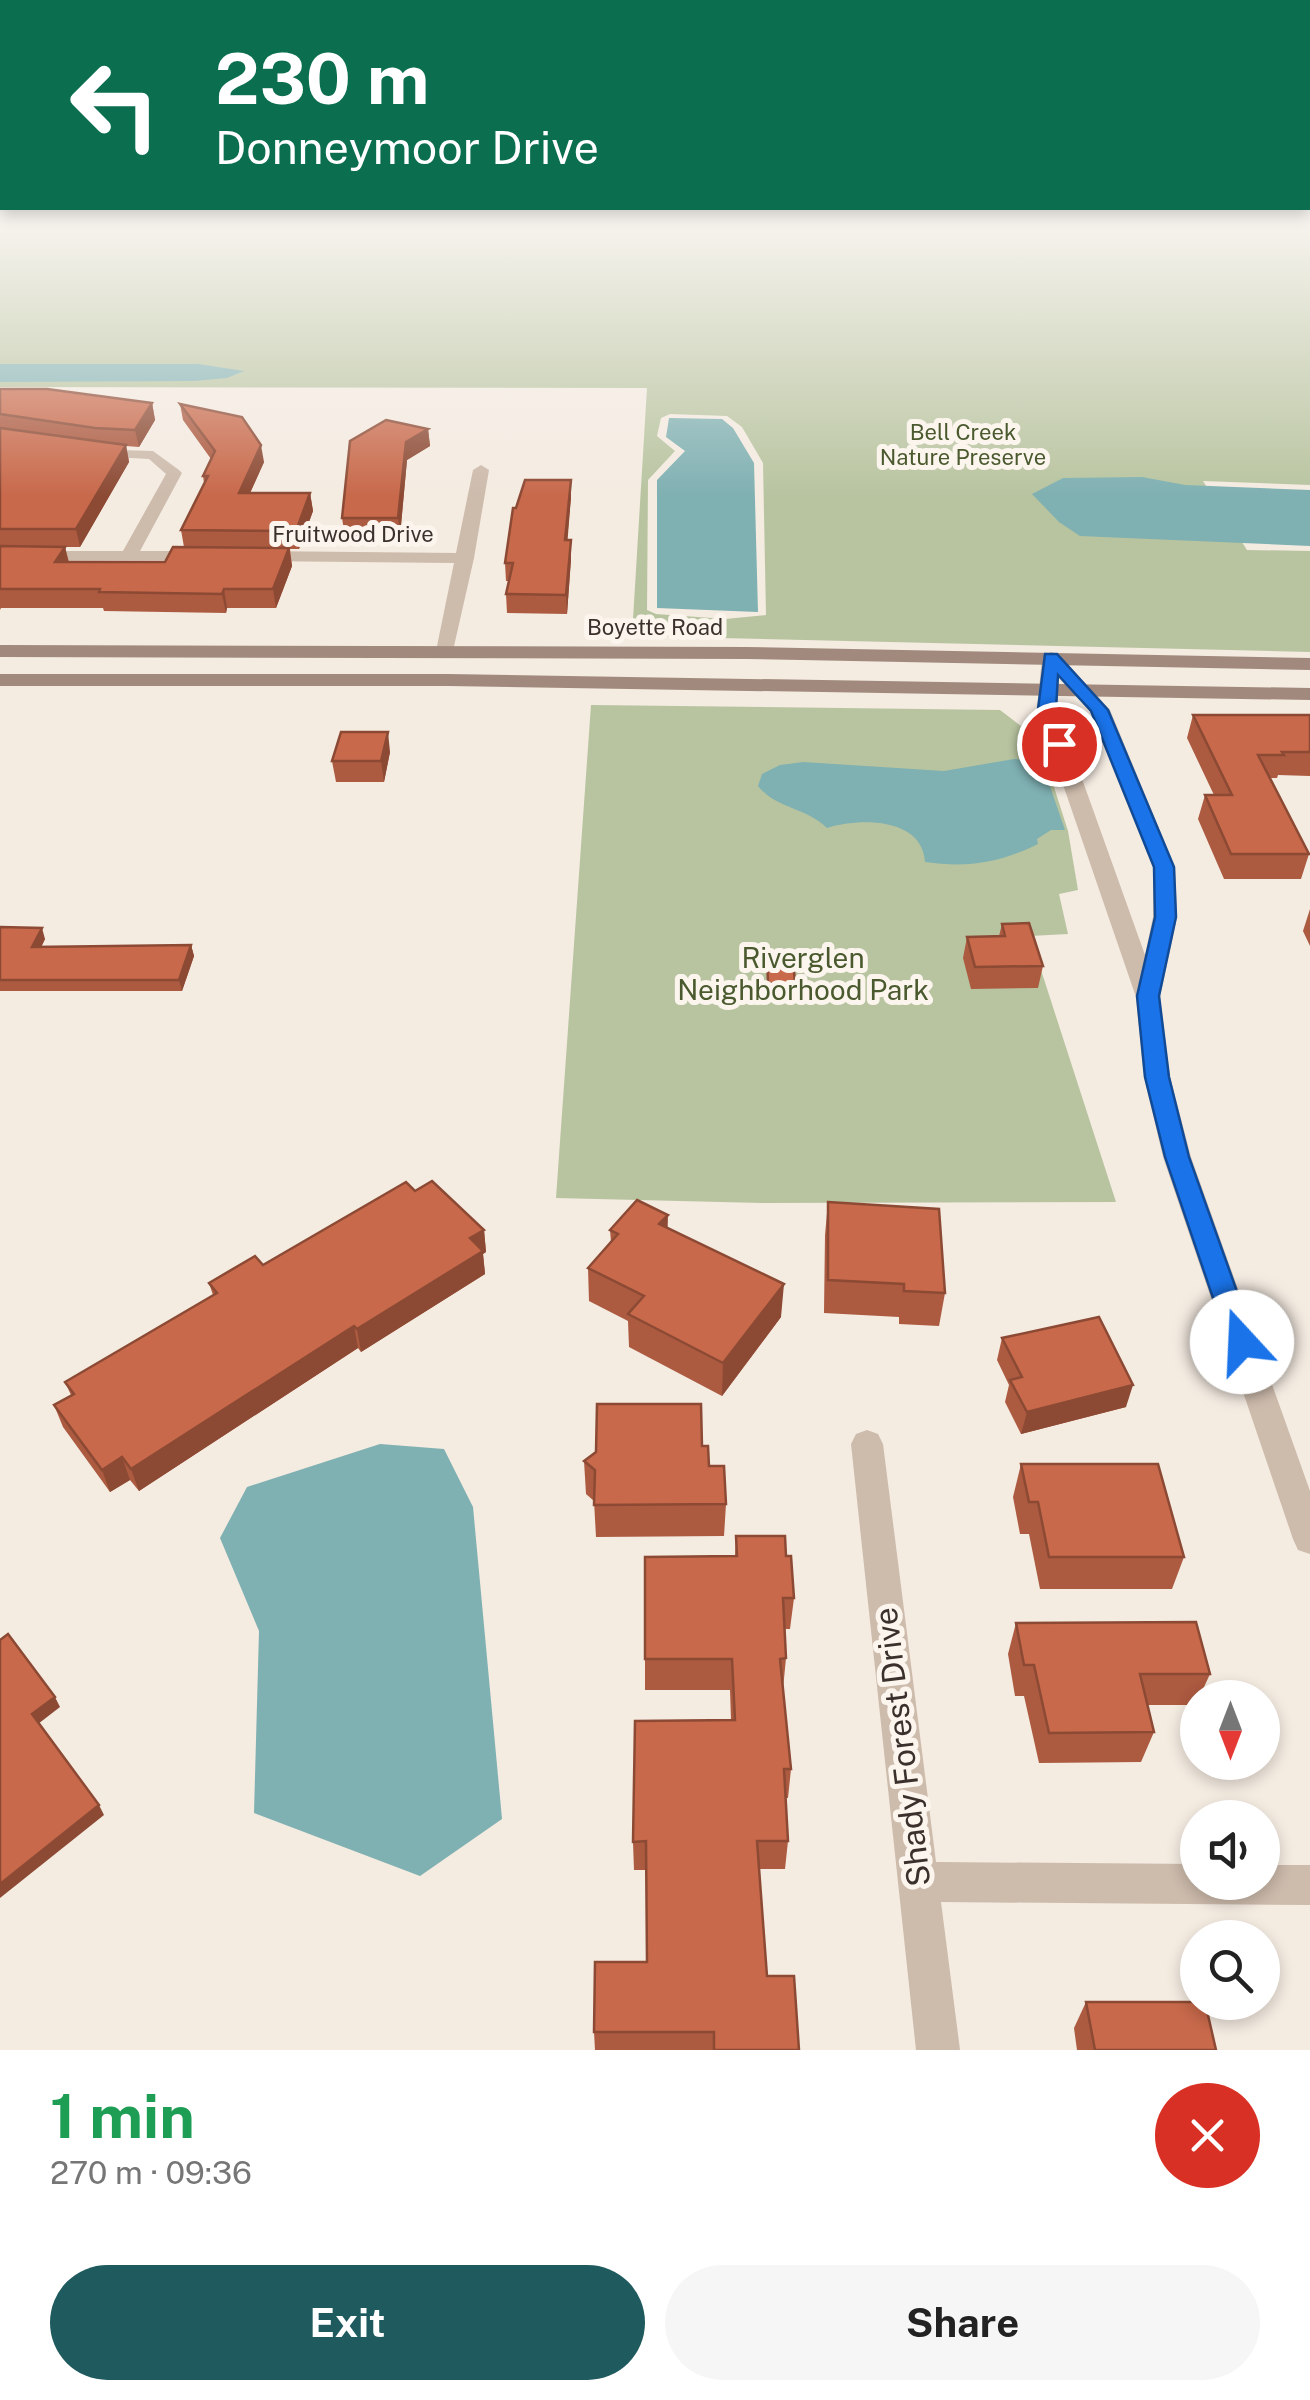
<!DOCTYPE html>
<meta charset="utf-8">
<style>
body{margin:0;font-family:"Public Sans",sans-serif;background:#f6f6f6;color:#222;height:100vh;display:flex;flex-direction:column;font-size:38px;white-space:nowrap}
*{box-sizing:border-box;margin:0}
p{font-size:32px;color:#767676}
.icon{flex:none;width:55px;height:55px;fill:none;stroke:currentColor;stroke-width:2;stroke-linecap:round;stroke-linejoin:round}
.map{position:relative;height:2050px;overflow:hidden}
.panel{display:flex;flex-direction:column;background:#fff;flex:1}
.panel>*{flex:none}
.banner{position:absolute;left:0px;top:0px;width:1310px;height:210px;box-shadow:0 5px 15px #0003;background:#0b6e4f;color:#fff;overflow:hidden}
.needle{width:65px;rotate:180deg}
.tools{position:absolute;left:1180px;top:1680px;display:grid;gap:20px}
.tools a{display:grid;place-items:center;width:100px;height:100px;border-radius:50%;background:#fff;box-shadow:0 5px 15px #0003;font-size:50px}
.pin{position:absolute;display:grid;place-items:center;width:85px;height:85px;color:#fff;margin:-42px;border:5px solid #fff;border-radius:50%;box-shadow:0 2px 10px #0007}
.me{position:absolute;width:110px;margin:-55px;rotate:340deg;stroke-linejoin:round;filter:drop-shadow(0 0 8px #0008)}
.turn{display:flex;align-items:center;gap:35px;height:210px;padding:0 50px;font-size:45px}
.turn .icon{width:130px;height:130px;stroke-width:2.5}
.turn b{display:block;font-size:70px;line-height:85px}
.round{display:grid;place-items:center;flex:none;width:105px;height:105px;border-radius:52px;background:#f6f6f6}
.head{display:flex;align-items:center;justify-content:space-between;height:170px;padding:0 50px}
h1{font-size:60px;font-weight:700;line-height:75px;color:#1e9e55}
.button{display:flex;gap:20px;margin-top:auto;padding:20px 50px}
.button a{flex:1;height:115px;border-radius:60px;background:#1f5a5e;color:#fff;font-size:40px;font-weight:700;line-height:115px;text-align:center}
.button a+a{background:#f6f6f6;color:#222}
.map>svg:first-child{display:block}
.green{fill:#b8c4a0;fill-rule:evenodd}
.water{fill:#7fb0b2}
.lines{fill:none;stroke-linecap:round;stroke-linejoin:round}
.minor{fill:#cdbbac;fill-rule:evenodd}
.tertiary{fill:#cdbbac;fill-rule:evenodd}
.secondary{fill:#a18a7d;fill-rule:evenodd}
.wall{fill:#ac5a40}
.shaded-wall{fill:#8c4a34}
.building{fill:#c8694b;stroke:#8c4a34;stroke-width:2.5}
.route{fill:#1a73e8;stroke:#114b97;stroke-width:2.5}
.labels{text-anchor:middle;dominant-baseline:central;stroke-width:10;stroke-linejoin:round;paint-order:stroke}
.far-park-label{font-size:22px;fill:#4a5a2e;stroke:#fbf5ee}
.far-street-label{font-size:22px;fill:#3b302b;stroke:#fbf5ee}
.park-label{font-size:28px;fill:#4a5a2e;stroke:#fbf5ee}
.near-street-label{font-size:32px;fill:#3b302b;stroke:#fbf5ee}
</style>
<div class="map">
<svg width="1310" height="2050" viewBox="0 0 1310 2050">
<rect width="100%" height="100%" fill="#f4ebe1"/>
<g class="green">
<path d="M0 209H1310V485L1203 481 1247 550 1310 551V652L632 636 647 388 0 387ZM670 414 727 416 742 427 763 463 766 615 725 619 656 614 647 610 648 480 675 451 657 436 661 418Z"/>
<polygon points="591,705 1000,710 1039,740 1068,831 1078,890 1059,894 1068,934 1030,936 1116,1202 762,1203 556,1198"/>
</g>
<g class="water">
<polygon points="0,364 198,364 244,371 227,378 194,381 0,382"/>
<polygon points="669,418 722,419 733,428 754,463 758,612 657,608 657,480 685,451 666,437"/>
<polygon points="1142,477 1185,485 1310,490 1310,546 1080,536 1059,522 1032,494 1063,478"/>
<path d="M1014 759 1028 760 1044 769 1065 830H1051L1037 839 1038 844C999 863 968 868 925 862 922 817 859 818 827 828 807 808 775 808 758 786L762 774 780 765 803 762 944 771Z"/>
<polygon points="380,1444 444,1449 473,1507 502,1819 420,1876 254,1813 259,1631 220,1538 247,1487"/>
</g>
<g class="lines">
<g class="minor">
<polygon points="89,449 153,451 179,470 182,473 140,551 201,551 209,556 207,560 0,561 0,551 123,551 166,474 149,459 94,456 89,455"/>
<polygon points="481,465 489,470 474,558 452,655 438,655 436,651 454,563 256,561 248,556 256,551 456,553 473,470"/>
<polygon points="867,1430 878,1434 883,1444 936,1862 1198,1864 1198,1882 1262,1882 1262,1865 1310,1865 1310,1905 941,1902 960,2050 916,2050 851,1444 856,1434"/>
</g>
<path class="tertiary" d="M1051 652 1058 654 1110 710 1175 867 1177 917 1160 997 1170 1077 1191 1157 1310 1491V1554L1298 1550 1293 1539 1163 1157 1144 1077 1136 997 1037 709 1042 658ZM1059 677 1091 712 1153 867V917L1145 955 1057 709Z"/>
<g class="secondary">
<polygon points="0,645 747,647 1310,658 1310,670 747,659 0,657"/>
<polygon points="0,674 448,674 1310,688 1310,700 448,686 0,686"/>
</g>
</g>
<g class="wall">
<polygon points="0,389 152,403 155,420 139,447 126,446 129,462 80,547 65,547 69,562 165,562 184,547 181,530 204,483 203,476 211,459 183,420 180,404 264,462 250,493 310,493 313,511 299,549 290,549 292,566 276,608 227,608 226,613 104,611 103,608 1,608 0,610"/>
<polygon points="428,429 430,446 407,460 400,536 345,536 342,518"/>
<polygon points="571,480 571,497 567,540 571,540 571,559 567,614 507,613 506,594 509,581 506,581 505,563 516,508"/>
<polygon points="1193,715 1310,715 1310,776 1278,775 1277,778 1270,778 1309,854 1301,879 1224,879 1198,819 1205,795 1214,795 1187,738"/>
<polygon points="390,752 384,782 336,782 332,761"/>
<polygon points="1310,909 1310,946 1303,931"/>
<polygon points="1002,924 1043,966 1038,988 971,989 963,958 967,937 999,936"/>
<polygon points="0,927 45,939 41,947 191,945 194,956 182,991 0,991"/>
<polygon points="767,957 795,984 794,995 767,994"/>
<polygon points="415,1191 484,1230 486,1252 483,1254 485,1274 361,1352 358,1348 139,1491 130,1480 110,1492 63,1427 54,1405 71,1395 65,1382 213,1295 209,1283 263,1265"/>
<polygon points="828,1202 945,1293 939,1326 899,1324 899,1317 824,1313 825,1235"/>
<polygon points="668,1228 781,1317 722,1396 629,1347 628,1321 589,1301 588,1268 611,1242 610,1230"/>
<polygon points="1002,1338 1126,1407 1021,1434 1005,1402 1009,1385 997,1360"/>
<polygon points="702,1446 726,1504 724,1536 596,1537 594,1501 586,1494 584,1461"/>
<polygon points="1021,1464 1184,1557 1172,1589 1040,1589 1029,1534 1020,1534 1013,1497"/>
<polygon points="736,1536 786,1556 794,1598 790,1629 785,1629 786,1658 783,1689 791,1769 788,1798 786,1798 788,1841 785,1869 759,1869 767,1976 799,2050 595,2050 594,2032 647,1962 646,1870 634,1870 633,1842 731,1720 730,1690 645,1690 645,1557 735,1556"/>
<polygon points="1016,1623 1210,1674 1199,1698 1198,1698 1196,1705 1148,1705 1154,1732 1141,1762 1039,1763 1024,1696 1015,1696 1008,1654"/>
<polygon points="1086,2002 1216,2050 1077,2050 1074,2028"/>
</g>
<g class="shaded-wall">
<polygon points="152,403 155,420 139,447 135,430"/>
<polygon points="428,429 430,446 407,460 400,536 398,518 406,442"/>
<polygon points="126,445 129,462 80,547 76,529"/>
<polygon points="261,445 264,462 242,511 239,493"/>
<polygon points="571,480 571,497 566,559 565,540"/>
<polygon points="310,493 313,511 299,549 296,531"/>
<polygon points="571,540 571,559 567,614 566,595"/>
<polygon points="65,547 69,565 55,562"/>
<polygon points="289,548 292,566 276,608 273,589"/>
<polygon points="224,589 227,608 226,613 222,594"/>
<polygon points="388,732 390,752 384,782 381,761"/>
<polygon points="42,928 45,939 36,958 32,947"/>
<polygon points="191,945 194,956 182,991 179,980"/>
<polygon points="668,1215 667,1248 659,1224"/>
<polygon points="484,1230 486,1252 483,1254 485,1274 361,1352 357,1329 470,1238"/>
<polygon points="784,1284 781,1317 722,1396 723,1363"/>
<polygon points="354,1326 358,1348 139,1491 131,1469"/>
<polygon points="1133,1385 1126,1407 1021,1434 1027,1412"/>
<polygon points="122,1457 130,1480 110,1492 102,1470"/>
<polygon points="55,1697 60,1707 38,1724 32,1714"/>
<polygon points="99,1805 104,1815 0,1898 0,1884"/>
</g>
<g class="building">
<polygon points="0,389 47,389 152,403 135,430 95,428 0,414"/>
<polygon points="180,404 242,417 261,445 239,493 310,493 296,531 181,530 208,476 203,476 215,451"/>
<polygon points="386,420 428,429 406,442 398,518 342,518 350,441"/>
<polygon points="0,428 126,445 76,529 0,529"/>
<polygon points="525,480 571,480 565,540 571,540 566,595 506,594 513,563 505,563 513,508 516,508"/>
<polygon points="0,546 65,547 55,562 165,562 173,547 289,548 273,589 224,589 222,594 99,592 100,589 0,589"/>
<polygon points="1193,715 1310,715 1310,752 1282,752 1284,755 1258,755 1309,854 1231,854 1205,795 1232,795"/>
<polygon points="341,732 388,732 381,761 332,761"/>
<polygon points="1029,923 1043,966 975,967 967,937 1005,936 1002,924"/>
<polygon points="0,927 42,928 32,947 191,945 179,980 0,980"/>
<polygon points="767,957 793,957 795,984 768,983"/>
<polygon points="432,1181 484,1230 470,1238 483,1251 357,1329 354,1326 131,1469 122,1457 102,1470 54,1405 74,1394 65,1382 217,1293 209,1283 255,1256 263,1265 406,1182 415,1191"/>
<polygon points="637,1200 668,1215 659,1224 784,1284 723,1363 628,1314 644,1296 588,1268 618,1234 610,1230"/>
<polygon points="828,1202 939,1209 945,1293 904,1291 904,1284 828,1280"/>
<polygon points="1099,1317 1133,1385 1027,1412 1010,1380 1022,1377 1002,1338"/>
<polygon points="597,1404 701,1404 702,1446 708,1446 709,1466 724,1466 726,1504 594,1505 595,1470 584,1461 596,1452"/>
<polygon points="1021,1464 1158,1464 1184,1557 1049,1557 1038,1502 1029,1502"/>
<polygon points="736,1536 785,1536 786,1556 791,1556 794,1598 783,1598 786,1658 780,1659 791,1769 784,1769 788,1841 757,1841 767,1976 794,1976 799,2050 714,2050 714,2032 594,2032 595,1962 647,1962 646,1841 633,1842 635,1721 735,1720 732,1659 645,1659 645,1557 737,1556"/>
<polygon points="1196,1622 1210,1674 1140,1674 1154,1732 1049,1733 1034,1665 1024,1665 1016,1623"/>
<polygon points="8,1634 55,1697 32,1714 99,1805 0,1884 0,1640"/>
<polygon points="1086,2002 1205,2002 1216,2050 1095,2050"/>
</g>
<linearGradient id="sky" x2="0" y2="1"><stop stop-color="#7eb2d2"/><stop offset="0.42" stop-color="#faf6f2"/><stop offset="1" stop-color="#faf6f2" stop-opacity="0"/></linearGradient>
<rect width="1310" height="496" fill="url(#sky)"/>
<polygon class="route" points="1045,654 1057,654 1108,710 1174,867 1176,917 1159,996 1169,1077 1189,1157 1255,1342 1251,1350 1242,1353 1232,1350 1228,1342 1165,1157 1145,1077 1137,996 1155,917 1154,867 1091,711 1058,675 1056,709 1068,744 1059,750 1050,744 1038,709"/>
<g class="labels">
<g class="far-park-label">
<text x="963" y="432">Bell Creek<tspan x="963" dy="25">Nature Preserve</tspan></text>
</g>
<g class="far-street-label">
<text x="353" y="534">Fruitwood Drive</text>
<text x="655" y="627">Boyette Road</text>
</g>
<g class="park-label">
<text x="803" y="957">Riverglen<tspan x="803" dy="32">Neighborhood Park</tspan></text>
</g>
<g class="near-street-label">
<text transform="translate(902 1747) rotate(-97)">Shady Forest Drive</text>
</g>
</g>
</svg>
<div class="tools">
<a><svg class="needle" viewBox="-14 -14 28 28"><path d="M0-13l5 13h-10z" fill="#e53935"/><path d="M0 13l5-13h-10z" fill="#767676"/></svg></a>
<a><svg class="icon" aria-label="sound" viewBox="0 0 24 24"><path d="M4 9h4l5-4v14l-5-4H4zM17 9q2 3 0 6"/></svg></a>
<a><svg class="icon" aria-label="search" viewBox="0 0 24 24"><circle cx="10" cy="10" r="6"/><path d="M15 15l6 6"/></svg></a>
</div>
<div class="pin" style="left:1059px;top:744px;background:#d93025"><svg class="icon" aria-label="arrive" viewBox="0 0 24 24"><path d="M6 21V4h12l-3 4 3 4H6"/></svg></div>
<svg class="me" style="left:1242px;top:1342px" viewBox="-20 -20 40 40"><circle r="19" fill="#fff"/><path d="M0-13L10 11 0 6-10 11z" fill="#1a73e8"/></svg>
<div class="banner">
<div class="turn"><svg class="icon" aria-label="left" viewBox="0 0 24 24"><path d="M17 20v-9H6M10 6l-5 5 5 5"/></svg><div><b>230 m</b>Donneymoor Drive</div></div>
</div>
</div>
<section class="panel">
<div class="head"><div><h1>1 min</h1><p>270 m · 09:36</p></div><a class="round" style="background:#d93025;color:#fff"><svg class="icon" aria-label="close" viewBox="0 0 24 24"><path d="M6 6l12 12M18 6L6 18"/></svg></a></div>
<div class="button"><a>Exit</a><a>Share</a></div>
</section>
